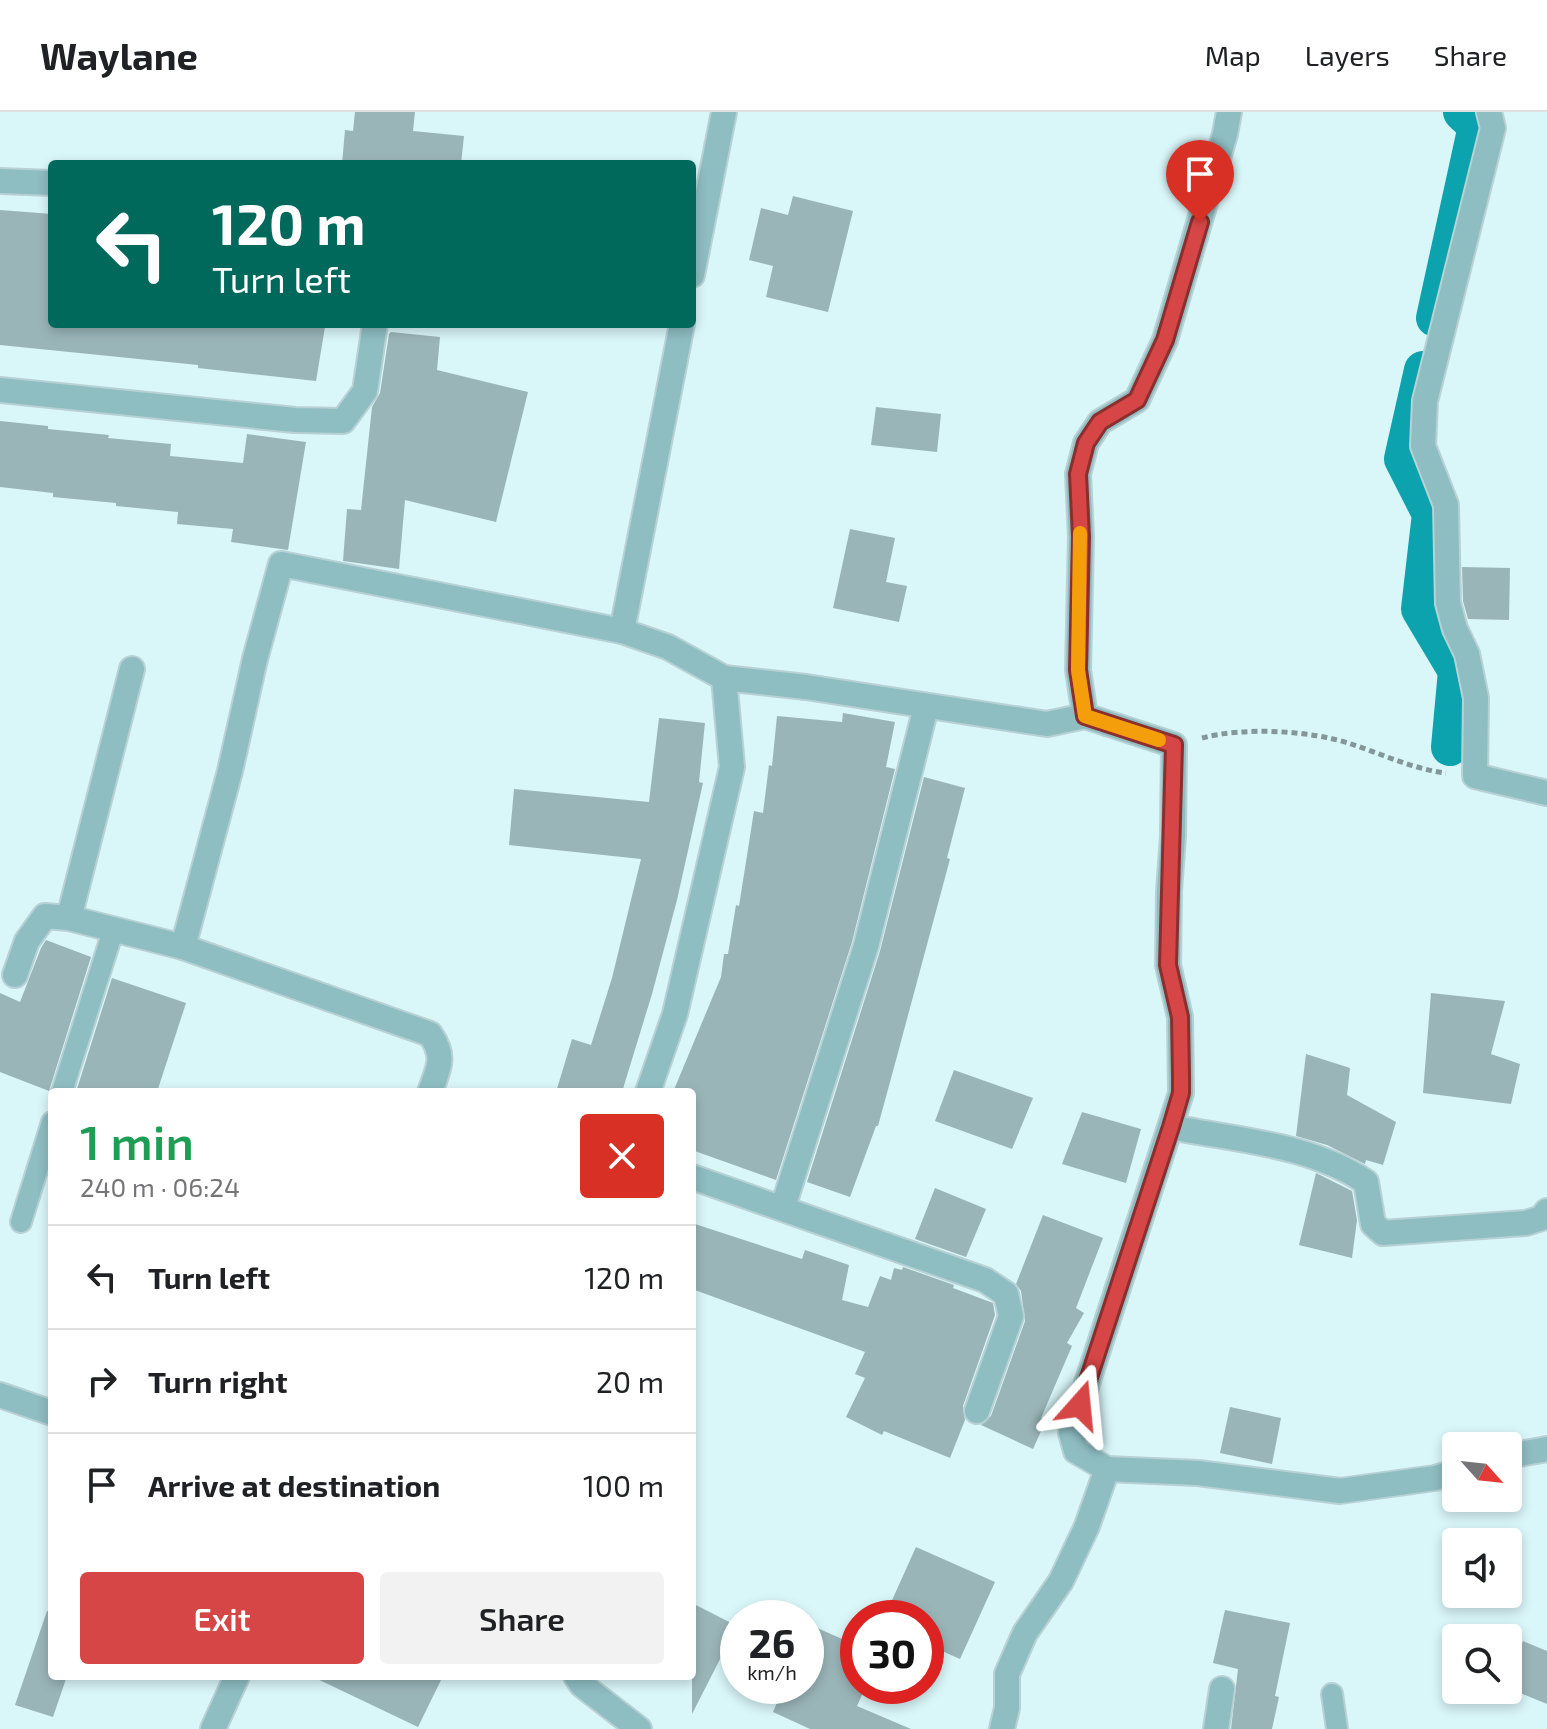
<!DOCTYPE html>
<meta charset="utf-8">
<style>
body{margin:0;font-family:"Exo 2",sans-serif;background:#f2f2f2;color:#202124;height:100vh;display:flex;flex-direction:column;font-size:30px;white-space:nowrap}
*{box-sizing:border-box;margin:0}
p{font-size:26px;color:#757577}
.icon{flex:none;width:44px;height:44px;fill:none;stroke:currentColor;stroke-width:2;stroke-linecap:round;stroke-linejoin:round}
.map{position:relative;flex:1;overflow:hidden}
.details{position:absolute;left:48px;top:976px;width:648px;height:592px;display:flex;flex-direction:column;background:#fff;border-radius:8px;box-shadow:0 4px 12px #0003}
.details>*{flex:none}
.guide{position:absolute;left:48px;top:48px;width:648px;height:168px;border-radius:8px;box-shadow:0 4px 12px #0003;background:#00695c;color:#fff;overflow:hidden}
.needle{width:52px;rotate:117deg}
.tools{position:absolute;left:1442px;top:1320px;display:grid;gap:16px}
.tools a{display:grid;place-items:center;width:80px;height:80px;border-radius:8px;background:#fff;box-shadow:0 4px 12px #0003;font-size:40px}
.speed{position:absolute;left:720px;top:1488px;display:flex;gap:16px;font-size:40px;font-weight:700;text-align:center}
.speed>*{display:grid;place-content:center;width:104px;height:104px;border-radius:50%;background:#fff;box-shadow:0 4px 12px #0003;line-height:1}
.speed small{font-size:20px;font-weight:400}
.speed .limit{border:12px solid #d22;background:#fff;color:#111}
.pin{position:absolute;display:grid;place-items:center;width:68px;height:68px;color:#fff;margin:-82px -34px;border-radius:50% 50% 50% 0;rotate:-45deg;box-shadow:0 0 8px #0007}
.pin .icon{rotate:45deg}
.me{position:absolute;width:88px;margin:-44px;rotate:18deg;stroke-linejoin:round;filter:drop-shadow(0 0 6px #0008)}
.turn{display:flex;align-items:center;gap:28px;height:168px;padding:0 32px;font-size:36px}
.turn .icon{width:104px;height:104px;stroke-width:2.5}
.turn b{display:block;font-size:56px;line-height:68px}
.round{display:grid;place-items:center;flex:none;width:84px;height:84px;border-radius:8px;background:#f2f2f2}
.headline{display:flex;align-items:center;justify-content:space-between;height:136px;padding:0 32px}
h1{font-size:48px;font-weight:600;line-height:60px;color:#1e9e55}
.cta{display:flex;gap:16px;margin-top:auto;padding:16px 32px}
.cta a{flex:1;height:92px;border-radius:8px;background:#d64646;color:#fff;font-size:32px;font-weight:600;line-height:92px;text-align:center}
.cta a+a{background:#f2f2f2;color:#202124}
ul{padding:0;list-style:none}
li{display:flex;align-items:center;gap:24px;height:104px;padding:0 32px;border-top:2px solid #e0e0e0}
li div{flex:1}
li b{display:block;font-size:30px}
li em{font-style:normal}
header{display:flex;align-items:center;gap:48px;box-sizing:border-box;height:112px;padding:0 40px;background:#fff;border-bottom:2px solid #e0e0e0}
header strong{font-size:38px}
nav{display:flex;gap:44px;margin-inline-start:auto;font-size:28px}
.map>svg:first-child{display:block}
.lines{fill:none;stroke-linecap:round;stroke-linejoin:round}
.canal{stroke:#0ca3af;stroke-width:38}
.building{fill:#9ab5b8}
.service-casing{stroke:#b8d1d4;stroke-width:24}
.minor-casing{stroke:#b8d1d4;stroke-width:28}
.path{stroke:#839799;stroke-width:5;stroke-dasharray:6 4;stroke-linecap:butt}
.service{stroke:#8ebdc2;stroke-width:20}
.minor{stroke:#8ebdc2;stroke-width:24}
.route-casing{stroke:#8b2e2e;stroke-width:20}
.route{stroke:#d64646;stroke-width:14}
.slow{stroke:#f59e0b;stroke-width:14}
</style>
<header>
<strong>Waylane</strong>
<nav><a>Map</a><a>Layers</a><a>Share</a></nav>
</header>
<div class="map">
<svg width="1547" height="1617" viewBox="0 0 1547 1617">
<rect width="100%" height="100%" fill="#d9f6f9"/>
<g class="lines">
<g class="canal">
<polyline points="1435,206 1477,14 1462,0"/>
<polyline points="1423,258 1403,347 1431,402 1420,497 1457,559 1450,635"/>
</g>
</g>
<g class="building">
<polygon points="355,0 415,0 413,19 464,24 461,52 342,52 345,18 353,19"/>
<polygon points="793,84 853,99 828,200 766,185 773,154 749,148 761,96 788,103"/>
<polygon points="0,98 52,102 52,212 298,212 325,215 316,269 198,256 198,253 0,233"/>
<polygon points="391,220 440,225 437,258 528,280 496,410 405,388 399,457 343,449 347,397 361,398 372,295 380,281 389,222"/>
<polygon points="876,295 941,302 937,340 871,333"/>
<polygon points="0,309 48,314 48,317 109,323 108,326 171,332 170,344 243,351 247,322 306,330 288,438 231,430 233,417 177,412 178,400 116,394 116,391 53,385 53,381 0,375"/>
<polygon points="850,417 895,426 886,470 907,474 899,510 833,496"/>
<polygon points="1462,455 1510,456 1509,508 1468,507 1463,489"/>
<polygon points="843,601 895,610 886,655 895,657 852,830 776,1068 692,1038 692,980 673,980 721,865 724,842 728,842 736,793 739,794 754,699 763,701 769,653 772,654 777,604 842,610"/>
<polygon points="659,606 705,611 699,670 703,671 677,788 652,882 622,980 556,980 572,927 591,933 612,866 641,747 509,733 514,677 649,690"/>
<polygon points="924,665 965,676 947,746 950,747 896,948 878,1014 876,1014 850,1085 807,1070 880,839"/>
<polygon points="46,828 91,845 49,979 0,960 0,881 20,890 41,836"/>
<polygon points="112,866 186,891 157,980 76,980"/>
<polygon points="1431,881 1505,889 1491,942 1520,952 1511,992 1423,981"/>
<polygon points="1306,942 1350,956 1347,983 1396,1010 1383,1053 1366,1048 1365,1052 1327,1033 1296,1024"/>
<polygon points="954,958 1033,986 1012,1037 935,1009"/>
<polygon points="1082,1000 1141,1017 1126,1071 1062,1052"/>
<polygon points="1316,1061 1352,1079 1357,1108 1352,1146 1299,1133"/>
<polygon points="935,1076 986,1097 966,1145 915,1127"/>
<polygon points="1043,1103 1103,1126 1076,1196 1084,1201 1067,1231 1072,1234 1041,1306 1046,1308 1033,1337 981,1313 991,1304 1025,1209 1021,1179 1016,1172"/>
<polygon points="692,1111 802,1147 805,1138 849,1153 842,1188 868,1195 880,1164 891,1168 894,1156 902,1158 903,1155 954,1173 953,1176 993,1191 995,1203 963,1294 965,1308 950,1346 884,1319 882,1323 846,1305 865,1266 855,1262 865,1240 692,1177"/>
<polygon points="1230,1295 1281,1306 1272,1352 1220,1341"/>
<polygon points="916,1435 995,1470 960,1547 926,1532 926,1506 884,1506"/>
<polygon points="692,1491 737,1514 692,1602"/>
<polygon points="1225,1498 1290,1511 1275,1584 1279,1585 1272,1617 1231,1617 1238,1557 1213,1551"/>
<polygon points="47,1499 52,1500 52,1564 67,1564 53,1605 15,1593"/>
<polygon points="806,1511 858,1534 858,1574 866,1574 857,1594 911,1617 810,1617 773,1600 784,1574 806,1574"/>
<polygon points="1523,1529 1547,1539 1547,1592 1508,1576 1508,1567"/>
<polygon points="311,1564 443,1564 418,1615"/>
</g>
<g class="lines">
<g class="service-casing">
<g id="service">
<polyline points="62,980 113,819"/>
<polyline points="21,1110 52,1010"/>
<polyline points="1332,1582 1337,1617"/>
</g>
</g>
<g class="minor-casing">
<g id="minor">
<polyline points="1229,0 1225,22 1165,228 1137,288 1100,310 1086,331 1078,362 1081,425 1078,558 1085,604 1174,633 1173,724 1169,779 1168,853 1180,905 1181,981 1071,1321 1076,1339 1107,1357 1198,1361 1340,1379 1435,1366 1456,1360"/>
<polyline points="1489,0 1493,16 1425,289 1423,334 1446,393 1448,491 1455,517 1467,542 1476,586 1475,664 1547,681"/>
<polyline points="0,69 52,71"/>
<polyline points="692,163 724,0"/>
<polyline points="0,278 295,308 343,309 365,279 375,212"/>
<polyline points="622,519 682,212"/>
<polyline points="724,566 806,575 1047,612 1085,604"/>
<polyline points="69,806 132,557"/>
<polyline points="183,835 230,659 255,547 281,452 622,519 668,535 724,566 732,655 675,902 648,980"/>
<path d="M15 863 27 829 45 804 69 806 183 835 430 922C446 945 439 955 430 980"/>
<path d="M1171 1015C1236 1028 1310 1032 1366 1070L1373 1112 1383 1121 1526 1111 1542 1106 1547 1099"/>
<polyline points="692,1065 985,1168 1006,1182 1011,1204 977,1299"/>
<polyline points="783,1095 866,834 926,595"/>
<polyline points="0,1283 52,1301"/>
<polyline points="1508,1344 1547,1337"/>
<polyline points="576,1564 582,1573 639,1617"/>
<polyline points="213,1617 237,1564"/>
<polyline points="1002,1617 1007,1596 1007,1562 1025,1521 1061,1469 1087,1414 1107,1357"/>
<polyline points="1216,1617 1222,1577"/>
</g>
</g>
<path class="path" d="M1202 626C1244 615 1309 618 1351 632 1382 642 1413 657 1446 661"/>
<use href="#service" class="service"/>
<use href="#minor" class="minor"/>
</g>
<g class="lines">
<g class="route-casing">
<polyline id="route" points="1080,1293 1171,1015 1181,981 1181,964 1180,905 1168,853 1174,633 1085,604 1078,558 1081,425 1078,362 1086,331 1100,310 1137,288 1165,228 1200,110"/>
</g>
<use href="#route" class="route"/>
<polyline class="slow" points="1080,421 1078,558 1085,604 1159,628"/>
</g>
</svg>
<div class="tools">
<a><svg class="needle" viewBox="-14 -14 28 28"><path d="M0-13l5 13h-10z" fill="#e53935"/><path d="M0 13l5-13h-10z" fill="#757577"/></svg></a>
<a><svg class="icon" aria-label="sound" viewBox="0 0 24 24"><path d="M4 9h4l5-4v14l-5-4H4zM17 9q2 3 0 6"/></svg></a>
<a><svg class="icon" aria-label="search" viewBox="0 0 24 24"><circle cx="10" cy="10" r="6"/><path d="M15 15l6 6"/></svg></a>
</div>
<div class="speed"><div>26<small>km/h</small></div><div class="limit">30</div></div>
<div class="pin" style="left:1200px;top:110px;background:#d93025"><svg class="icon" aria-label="arrive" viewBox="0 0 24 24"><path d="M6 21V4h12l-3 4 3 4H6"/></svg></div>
<svg class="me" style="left:1080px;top:1293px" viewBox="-20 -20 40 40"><path d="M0-17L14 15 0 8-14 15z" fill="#d64646" stroke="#fff" stroke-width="4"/></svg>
<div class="guide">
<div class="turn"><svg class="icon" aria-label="left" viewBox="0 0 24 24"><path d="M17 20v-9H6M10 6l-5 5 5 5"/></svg><div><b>120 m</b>Turn left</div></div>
</div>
<section class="details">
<div class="headline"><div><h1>1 min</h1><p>240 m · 06:24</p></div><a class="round" style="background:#d93025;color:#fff"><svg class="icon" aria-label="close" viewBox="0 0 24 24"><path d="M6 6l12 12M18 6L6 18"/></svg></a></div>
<ul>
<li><svg class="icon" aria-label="left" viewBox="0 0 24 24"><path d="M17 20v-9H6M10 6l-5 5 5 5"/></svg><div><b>Turn left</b></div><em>120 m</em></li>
<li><svg class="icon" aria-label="right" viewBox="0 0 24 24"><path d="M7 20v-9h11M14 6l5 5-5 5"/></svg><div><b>Turn right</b></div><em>20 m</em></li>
<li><svg class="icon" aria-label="arrive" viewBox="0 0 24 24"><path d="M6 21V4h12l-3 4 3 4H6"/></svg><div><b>Arrive at destination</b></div><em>100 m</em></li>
</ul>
<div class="cta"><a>Exit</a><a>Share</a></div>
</section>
</div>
